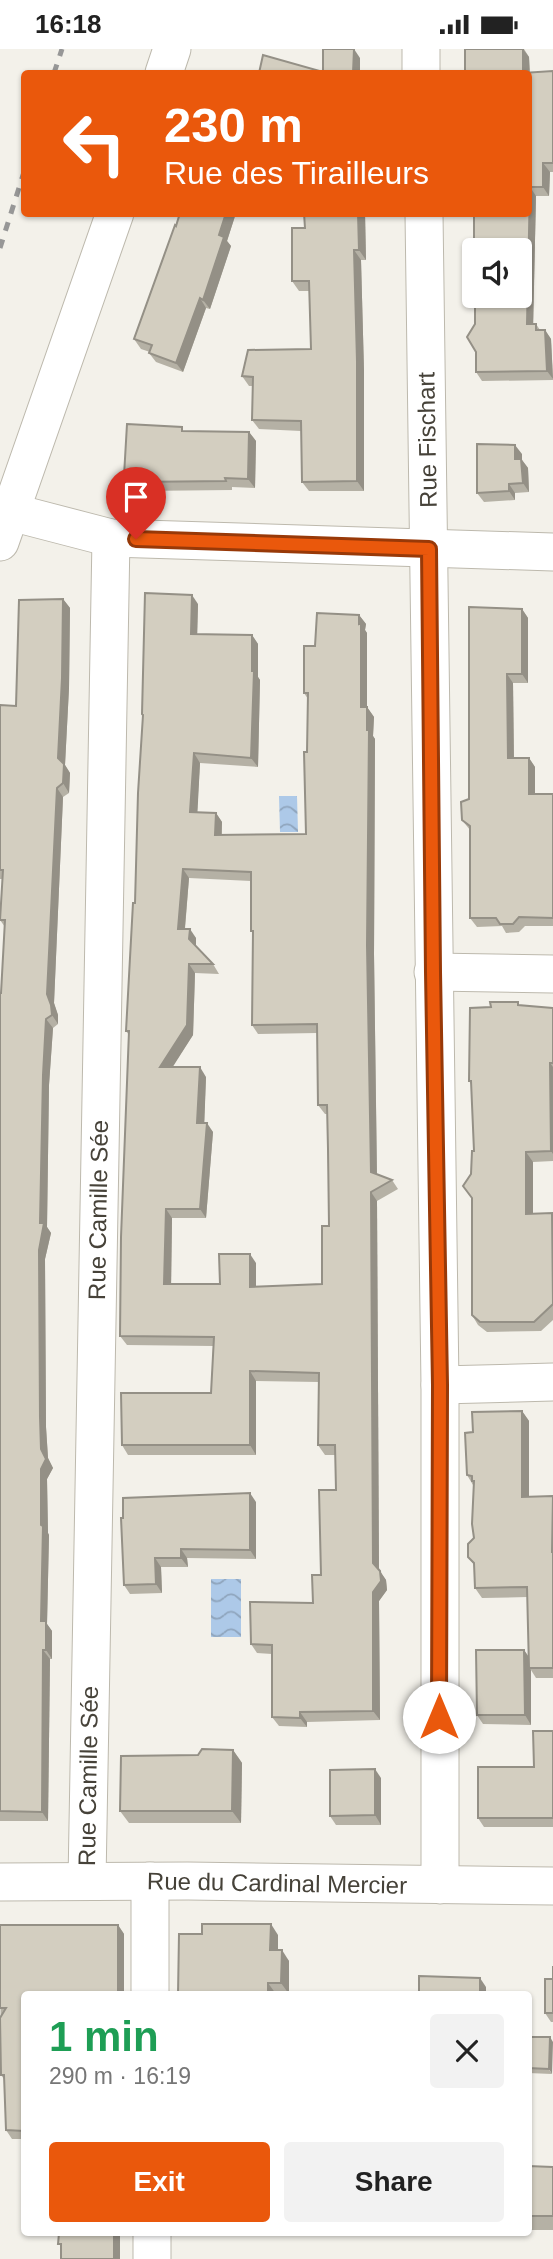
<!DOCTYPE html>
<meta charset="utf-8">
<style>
body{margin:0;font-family:Arial,sans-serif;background:#f2f2f2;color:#222;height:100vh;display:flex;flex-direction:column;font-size:26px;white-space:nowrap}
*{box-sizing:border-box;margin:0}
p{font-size:23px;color:#767676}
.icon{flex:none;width:38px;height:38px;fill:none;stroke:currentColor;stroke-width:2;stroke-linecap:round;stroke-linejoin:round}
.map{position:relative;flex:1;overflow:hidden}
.details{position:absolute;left:21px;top:1942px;width:511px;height:245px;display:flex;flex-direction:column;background:#fff;border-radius:7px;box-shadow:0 2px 5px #0004}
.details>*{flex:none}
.guide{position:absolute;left:21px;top:21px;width:511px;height:147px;border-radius:7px;box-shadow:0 2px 5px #0004;background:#ea580c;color:#fff;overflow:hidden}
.tools{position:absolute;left:462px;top:189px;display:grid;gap:14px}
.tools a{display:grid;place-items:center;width:70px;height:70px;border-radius:7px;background:#fff;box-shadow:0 2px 5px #0004;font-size:35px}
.pin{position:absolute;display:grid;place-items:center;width:60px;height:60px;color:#fff;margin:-72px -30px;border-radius:50% 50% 50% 0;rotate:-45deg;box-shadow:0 0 7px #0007}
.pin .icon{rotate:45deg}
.me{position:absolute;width:77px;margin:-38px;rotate:0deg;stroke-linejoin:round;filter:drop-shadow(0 0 5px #0008)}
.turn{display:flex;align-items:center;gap:24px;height:147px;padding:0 28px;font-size:32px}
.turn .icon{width:91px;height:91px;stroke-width:2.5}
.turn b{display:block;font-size:49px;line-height:60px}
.round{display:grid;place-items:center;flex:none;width:74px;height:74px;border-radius:7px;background:#f2f2f2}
.overview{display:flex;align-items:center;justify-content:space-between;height:119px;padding:0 28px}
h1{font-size:42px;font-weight:600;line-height:52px;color:#1e9e55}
.cta{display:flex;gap:14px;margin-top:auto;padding:14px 28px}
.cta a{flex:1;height:80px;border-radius:7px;background:#ea580c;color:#fff;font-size:28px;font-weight:600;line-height:80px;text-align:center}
.cta a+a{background:#f2f2f2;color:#222}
.status{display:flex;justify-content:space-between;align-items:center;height:49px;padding:0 35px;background:#fff;direction:ltr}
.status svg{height:19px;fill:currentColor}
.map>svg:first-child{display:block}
.water{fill:url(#water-waves)}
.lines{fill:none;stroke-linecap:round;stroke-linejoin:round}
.minor-casing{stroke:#bdb9ad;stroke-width:39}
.minor{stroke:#fff;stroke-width:37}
.rail{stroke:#979797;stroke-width:5;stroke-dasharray:9 9;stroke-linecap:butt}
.wall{fill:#b5b1a5;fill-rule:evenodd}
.shaded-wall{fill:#949086}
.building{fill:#d3cec0;stroke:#949086;stroke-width:2;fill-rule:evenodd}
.route-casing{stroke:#983908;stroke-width:18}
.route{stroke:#ea580c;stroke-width:12}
.labels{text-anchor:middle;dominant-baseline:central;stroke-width:5;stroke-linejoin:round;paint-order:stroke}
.street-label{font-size:24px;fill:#464239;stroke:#fff}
</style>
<div class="status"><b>16:18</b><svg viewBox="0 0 49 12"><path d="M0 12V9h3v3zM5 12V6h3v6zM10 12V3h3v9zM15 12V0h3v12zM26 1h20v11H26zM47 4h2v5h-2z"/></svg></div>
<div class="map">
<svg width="553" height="2210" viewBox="0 0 553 2210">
<defs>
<pattern id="water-waves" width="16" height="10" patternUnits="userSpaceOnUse" patternTransform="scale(1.75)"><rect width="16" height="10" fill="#adc9e8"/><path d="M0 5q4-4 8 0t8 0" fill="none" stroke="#8fa5bd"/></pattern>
</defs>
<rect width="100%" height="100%" fill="#f3f1ea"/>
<g class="water">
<polygon points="279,747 297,747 298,783 280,783"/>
<rect x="211" y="1530" width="30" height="58"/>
</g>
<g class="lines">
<g class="minor-casing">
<g id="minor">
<polyline points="421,0 421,24"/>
<polyline points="164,24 172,0"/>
<polyline points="424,164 440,1336 440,1836"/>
<polyline points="11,463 111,489 553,503"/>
<polyline points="0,493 115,164"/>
<polyline points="433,923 553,925"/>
<polyline points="440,1336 553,1333"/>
<polyline points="87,1832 111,489"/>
<polyline points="150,1832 150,1946"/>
<polyline points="0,1833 188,1832 553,1837"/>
<polyline points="152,2184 152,2210"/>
</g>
</g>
<use href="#minor" class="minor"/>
<g class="rail">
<polyline points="54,24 62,0"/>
<polyline points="0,199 24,123"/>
</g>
</g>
<g class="wall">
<polygon points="465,0 524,0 529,8 530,24 553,22 553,123 550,123 549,147 536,147 533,275 536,275 540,281 545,281 551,290 553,331 482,332 476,323 475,275 528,24 467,24 465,22"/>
<polygon points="180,164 236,164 227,192 231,197 210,260 206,259 183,323 156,313 149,304 150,303 141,300 134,290 176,177"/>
<polygon points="365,164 366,211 361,211 364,322 364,442 309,442 302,433 301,382 259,380 252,371 253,337 249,337 242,327 311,300 309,242 299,242 292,232 305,179"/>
<polygon points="184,382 249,383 256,392 255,439 232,438 232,441 140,442 136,436 131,436 124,427"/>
<polygon points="522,405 522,411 528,419 529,443 515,444 515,451 484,453 477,444"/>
<polygon points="63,550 70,559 69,639 65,716 70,724 69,744 63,748 54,954 58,966 58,975 53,979 49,1036 47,1178 51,1184 45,1210 46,1378 48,1409 53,1419 47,1430 48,1484 49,1486 47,1575 52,1582 52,1610 50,1610 48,1772 0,1772 0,944 1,944 5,878 0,871 3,830 0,830 0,656 16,657"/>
<path d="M198 555 197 585 252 586 258 595V628L260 631 258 718 200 714 197 763 216 764 222 773V786L306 785 308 650 304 644 315 597 359 566 366 575 365 581 367 584V658L374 668 373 687 375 690 374 905 377 1126 392 1131 398 1140 377 1152 379 1521 386 1531 387 1541 379 1552 380 1671 307 1673V1678L279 1677 272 1668V1605L257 1604 251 1595 313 1554 321 1526 336 1441 335 1406H325L318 1396 319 1333 256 1332V1406H128L122 1396 211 1344 213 1297 127 1296 120 1287 129 986 126 982 135 854 143 668 142 665ZM189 829 251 832V882L253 884 252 976 258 985 317 984 318 1056 325 1065H327L329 1177 322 1235 256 1238V1214L220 1235H171L172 1169H206L213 1083 204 1074 206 1028 172 1018 193 986 195 924 219 925 213 915 196 897V889L185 880Z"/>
<polygon points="522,560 528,569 528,634 513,634 514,709 529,709 535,718 535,745 553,745 553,877 525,877 519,883 506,884 502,877 477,878 470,869 470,781 462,771 469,750"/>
<polygon points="521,957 553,959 553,1112 533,1113 533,1165 553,1165 553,1271 541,1282 487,1283 478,1276 472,1266 471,1125 474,1102 471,1035 469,1032"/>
<polygon points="522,1362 529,1372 529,1448 553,1447 553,1629 536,1629 531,1621 531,1676 483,1675 477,1666 524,1601 529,1608 527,1548 482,1549 475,1539 475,1517 468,1508 474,1489 473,1436 467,1426 473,1383"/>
<polygon points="256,1453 256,1510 187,1509 188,1518 161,1518 162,1544 130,1545 124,1536 121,1469"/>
<polygon points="553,1682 553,1778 484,1778 478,1769 534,1718"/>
<polygon points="233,1701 242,1714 241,1774 129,1774 120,1762 198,1706"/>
<polygon points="381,1729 381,1776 336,1776 330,1767"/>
<polygon points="0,1876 118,1876 124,1885 24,1946 24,2090 12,2090 6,2081 4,2030 1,2026"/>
<polygon points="278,1886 278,1901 289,1912 289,1945 178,1946"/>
<polygon points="553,1917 553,1973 551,1973 545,1964 553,1930"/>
<polygon points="528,1988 552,2025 528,2024"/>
<polygon points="528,2117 553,2118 553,2181 528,2181"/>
</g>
<g class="shaded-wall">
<polygon points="354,0 360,9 360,24 353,24"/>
<polygon points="523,0 529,8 530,33 523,24"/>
<polygon points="543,114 550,123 549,147 543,138"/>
<polygon points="530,138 536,147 533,284 527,275"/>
<polygon points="226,164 236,164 227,192 231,197 210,260 203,251 219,186"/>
<polygon points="358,164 365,164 366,211 359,201"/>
<polygon points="354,201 361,211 364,322 364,442 357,432"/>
<polygon points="200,249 206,259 183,323 176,314"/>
<polygon points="545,281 551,290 553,330 547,322"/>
<polygon points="249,383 256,392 255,439 248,430"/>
<polygon points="515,396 522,405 522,411 528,419 529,443 523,434 515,410"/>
<polygon points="509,435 515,444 515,451 509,442"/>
<polygon points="192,546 198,555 197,594 191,585"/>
<polygon points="63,550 70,559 69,639 65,716 70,724 69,744 63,734 58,709"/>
<polygon points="522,560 528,569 528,634 522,625"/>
<polygon points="359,566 366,575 365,581 367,584 367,658 374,668 373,687 375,690 374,905 377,1133 371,1123 367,896 367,681 361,658"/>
<polygon points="252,586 258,595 258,628 260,631 258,718 251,709"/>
<polygon points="507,625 513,634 514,718 508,709"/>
<polygon points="194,704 200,714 197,772 190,763"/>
<polygon points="529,709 535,718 535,753 529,745"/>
<polygon points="57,739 63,748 54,954 58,966 58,975 52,966 47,945"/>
<polygon points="216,764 222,773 221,795 215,786"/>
<polygon points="183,820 189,829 184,889 178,880"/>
<polygon points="190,880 196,889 196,899 189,890"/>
<polygon points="189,915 195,924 193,986 167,1027 160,1018"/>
<polygon points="46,970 53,979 49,1036 47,1178 51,1184 45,1210 46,1378 48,1409 53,1419 47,1430 48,1484 49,1486 47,1575 52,1582 52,1610 46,1601 41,1572 41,1400 40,1368 39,1201 43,1026"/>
<polygon points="550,1014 553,1018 553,1105 551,1102"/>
<polygon points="200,1018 206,1028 204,1083 197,1074"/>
<polygon points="207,1074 213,1083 206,1169 200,1160"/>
<polygon points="526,1103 533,1113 533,1175 526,1165"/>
<polygon points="371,1143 377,1152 379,1523 373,1514"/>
<polygon points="166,1160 172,1169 171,1244 164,1235"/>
<polygon points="250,1205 256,1214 256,1247 250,1238"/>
<polygon points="250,1322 256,1332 256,1406 250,1396"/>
<polygon points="522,1362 529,1372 529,1458 522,1448"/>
<polygon points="250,1444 256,1453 256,1510 250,1501"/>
<polygon points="181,1500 187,1509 188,1518 181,1509"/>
<polygon points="155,1509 161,1518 162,1544 156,1535"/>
<polygon points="380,1522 386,1531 387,1541 379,1552 380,1671 373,1662 373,1543"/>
<polygon points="43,1601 50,1610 48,1772 42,1763"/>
<polygon points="524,1601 530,1610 529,1619 531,1621 531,1676 525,1666"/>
<polygon points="300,1663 307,1673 307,1678 300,1669"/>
<polygon points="233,1701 242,1714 241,1774 232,1762"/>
<polygon points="375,1720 381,1729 381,1776 375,1766"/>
<polygon points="271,1875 278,1886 278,1912 270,1901"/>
<polygon points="118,1876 124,1885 124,1946 118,1946"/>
<polygon points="282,1901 289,1912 289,1945 281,1934"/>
<polygon points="480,1929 486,1938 486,1946 480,1946"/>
<polygon points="268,1934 276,1945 276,1946 268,1946"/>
<polygon points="550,1988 553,1993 552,2025 549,2020"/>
<rect x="114" y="2184" width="6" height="26"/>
</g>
<g class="building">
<polygon points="323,0 354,0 353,24 259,24 263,6 323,23"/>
<polygon points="465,0 523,0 523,24 553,22 553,114 543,114 543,138 530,138 527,275 536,275 536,281 545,281 547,322 476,323 476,303 467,288 475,275 475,247 520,247 520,201 474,201 474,218 474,164 528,164 528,24 467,24 465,22"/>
<polygon points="180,164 226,164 219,186 224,188 203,251 200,249 176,314 149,304 152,296 134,290 175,176 176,177"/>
<polygon points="304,164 358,164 359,201 354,201 357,312 357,432 302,433 301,372 252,371 253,328 242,327 248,301 311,300 309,232 292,232 292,179 305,179"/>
<polygon points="127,375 182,378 182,382 249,383 248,430 225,429 226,432 134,433 134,427 124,427"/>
<polygon points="477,395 515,396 515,410 521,410 523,434 509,435 509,442 477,444"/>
<path d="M145 544 192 546 191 585 252 586V622H254L251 709 194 704 190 763 216 764 215 786 306 785 304 703H307L308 644H304V597H315L317 564 359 566V575L361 574V658H367V681H369L367 896 371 1123 392 1131 371 1143 373 1514 380 1522 381 1532 373 1543V1662L300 1663V1669L272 1668V1596L251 1595 250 1553 313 1554 312 1526H321L319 1441H336L335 1396H318L319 1324 250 1322V1396H122L121 1344H211L214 1288 120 1287 121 1188 129 982H126L133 854H135L138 744 143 666 142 665ZM183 820 251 823V882H253L252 976 317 975 318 1056H327L328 1100 329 1177H322V1235L250 1238V1205H219L220 1235H164L166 1160H200L207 1074H197L200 1018H160L187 976 189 915H213L189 890 190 880H178Z"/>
<polygon points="63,550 62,629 58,709 64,715 63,734 57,739 47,945 51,956 52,966 46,970 43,1026 40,1174 44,1174 39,1201 40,1368 41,1400 46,1410 41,1420 41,1476 43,1477 41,1572 46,1572 46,1601 43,1601 42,1763 0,1762 0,944 1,944 5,871 0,871 3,821 0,821 0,656 16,657 19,551"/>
<polygon points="469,558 522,560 522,625 507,625 508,709 529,709 529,745 553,745 553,869 519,868 513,875 500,875 496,869 470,869 470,777 462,771 461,753 469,750"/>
<polygon points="490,953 518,953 518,956 553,959 553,1014 550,1014 551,1102 526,1103 526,1165 552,1164 553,1255 534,1273 480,1273 472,1266 472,1149 463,1137 471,1125 472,1102 474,1102 471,1032 469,1032 470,959 491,958"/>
<polygon points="522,1362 522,1448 553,1447 552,1503 553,1503 553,1619 529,1619 527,1538 475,1539 474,1514 468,1508 468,1495 474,1489 472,1475 474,1432 472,1432 472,1427 467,1426 465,1384 473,1383 472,1363"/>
<polygon points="250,1444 250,1501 181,1500 181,1509 155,1509 156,1535 124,1536 121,1469 123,1469 123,1449"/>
<polygon points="476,1601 524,1601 525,1666 477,1666"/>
<polygon points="533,1682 553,1682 553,1769 478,1769 478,1718 534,1718"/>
<polygon points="202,1700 233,1701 232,1762 120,1762 121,1707 198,1706"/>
<polygon points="375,1720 375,1766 330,1767 330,1721"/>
<polygon points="202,1875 271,1875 270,1901 282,1901 281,1934 268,1934 268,1946 178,1946 179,1885 202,1885"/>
<polygon points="0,1876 118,1876 118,1946 24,1946 24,2082 6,2081 4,2026 1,2026 0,1969 6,1959 0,1959"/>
<polygon points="553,1917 553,1964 545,1964 545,1930 553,1930"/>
<polygon points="419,1927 480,1929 480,1946 419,1946"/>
<polygon points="528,1988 550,1988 549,2020 528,2019"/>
<polygon points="528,2117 553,2118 553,2167 528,2167"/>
<polygon points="59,2184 114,2184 114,2210 61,2210 61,2195 58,2195"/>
</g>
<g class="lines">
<g class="route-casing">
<polyline id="route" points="136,490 429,500 433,923 440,1336 439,1668"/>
</g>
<use href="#route" class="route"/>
</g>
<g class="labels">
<g class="street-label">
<text transform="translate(427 391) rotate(-91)">Rue Fischart</text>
<text transform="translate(98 1161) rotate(-89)">Rue Camille Sée</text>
<text transform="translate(88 1727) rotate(-89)">Rue Camille Sée</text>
<text transform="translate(277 1834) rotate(1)">Rue du Cardinal Mercier</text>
</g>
</g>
</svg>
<div class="tools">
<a><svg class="icon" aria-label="sound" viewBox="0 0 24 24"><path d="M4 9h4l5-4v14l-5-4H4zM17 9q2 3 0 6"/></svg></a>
</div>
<div class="pin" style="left:136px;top:490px;background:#d93025"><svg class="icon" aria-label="arrive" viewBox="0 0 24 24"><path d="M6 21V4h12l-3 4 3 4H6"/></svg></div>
<svg class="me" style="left:439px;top:1668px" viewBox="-20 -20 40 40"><circle r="19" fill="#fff"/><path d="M0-13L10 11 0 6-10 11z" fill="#ea580c"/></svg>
<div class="guide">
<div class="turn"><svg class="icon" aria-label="left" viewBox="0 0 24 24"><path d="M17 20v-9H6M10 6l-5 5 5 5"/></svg><div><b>230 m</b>Rue des Tirailleurs</div></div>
</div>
<section class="details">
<div class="overview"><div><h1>1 min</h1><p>290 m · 16:19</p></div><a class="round"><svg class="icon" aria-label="close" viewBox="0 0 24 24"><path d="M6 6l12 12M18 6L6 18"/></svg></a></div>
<div class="cta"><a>Exit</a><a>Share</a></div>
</section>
</div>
